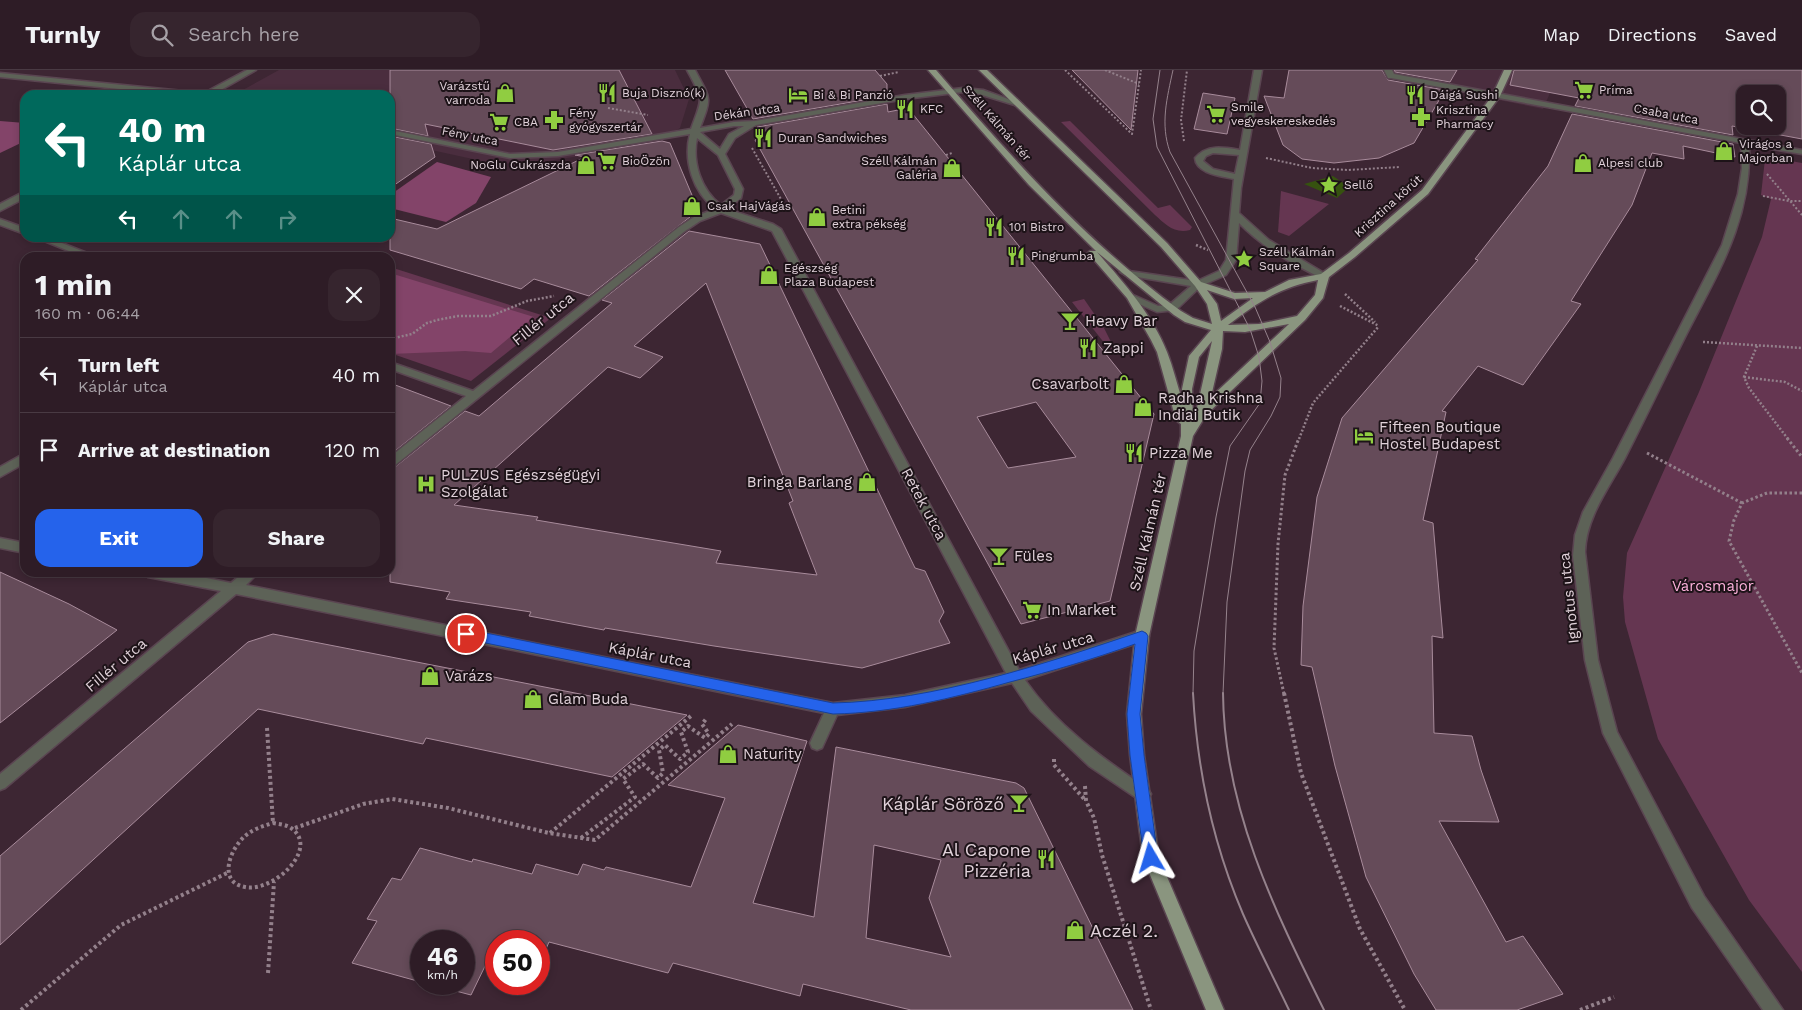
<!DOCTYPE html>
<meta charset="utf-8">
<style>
body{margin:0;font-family:"Work Sans",sans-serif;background:#36252e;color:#f1f3f6;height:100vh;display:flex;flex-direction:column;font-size:19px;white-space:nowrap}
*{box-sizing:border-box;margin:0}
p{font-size:16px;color:#a7a1a7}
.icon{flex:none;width:28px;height:28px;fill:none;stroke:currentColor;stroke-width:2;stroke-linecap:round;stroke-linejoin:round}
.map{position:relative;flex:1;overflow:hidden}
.sheet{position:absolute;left:20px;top:182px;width:375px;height:325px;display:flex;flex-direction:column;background:#2e1c26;border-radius:15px;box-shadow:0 2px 8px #0003,0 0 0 1px #493a43}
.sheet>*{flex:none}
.hud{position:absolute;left:20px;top:20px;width:375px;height:152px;border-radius:15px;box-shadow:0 2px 8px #0003,0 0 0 1px #493a43;background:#00695c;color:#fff;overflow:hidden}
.controls{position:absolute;left:1736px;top:15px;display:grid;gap:10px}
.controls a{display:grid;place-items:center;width:50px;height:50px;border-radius:10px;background:#2e1c26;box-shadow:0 2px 8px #0003,0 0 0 1px #493a43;font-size:25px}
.speed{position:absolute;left:410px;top:860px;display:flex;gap:10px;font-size:25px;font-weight:700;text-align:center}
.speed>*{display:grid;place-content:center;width:65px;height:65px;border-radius:50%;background:#2e1c26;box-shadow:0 2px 8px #0003,0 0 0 1px #493a43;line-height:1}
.speed small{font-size:12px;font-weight:400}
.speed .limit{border:8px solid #d22;background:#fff;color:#111}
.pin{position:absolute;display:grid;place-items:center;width:42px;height:42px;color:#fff;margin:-21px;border:2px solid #fff;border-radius:50%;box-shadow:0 1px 5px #0007}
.me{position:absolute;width:55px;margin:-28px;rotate:353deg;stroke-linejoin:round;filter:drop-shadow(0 0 4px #0008)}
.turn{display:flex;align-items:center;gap:18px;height:105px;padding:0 15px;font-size:22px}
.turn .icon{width:65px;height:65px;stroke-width:2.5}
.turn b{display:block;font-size:35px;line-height:42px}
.lanes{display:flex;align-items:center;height:48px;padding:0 15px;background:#0003;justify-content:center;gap:25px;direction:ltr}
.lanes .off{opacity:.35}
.round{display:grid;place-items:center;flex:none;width:52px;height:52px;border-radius:15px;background:#36252e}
.headline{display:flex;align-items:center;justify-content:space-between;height:85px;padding:0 15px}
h1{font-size:30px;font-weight:700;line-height:38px}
.primary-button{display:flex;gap:10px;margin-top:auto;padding:10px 15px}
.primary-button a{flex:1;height:58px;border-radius:15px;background:#2563eb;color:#fff;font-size:20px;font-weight:700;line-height:58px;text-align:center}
.primary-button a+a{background:#36252e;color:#f1f3f6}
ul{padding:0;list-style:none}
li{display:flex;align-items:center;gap:15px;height:75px;padding:0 15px;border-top:1px solid #493a43}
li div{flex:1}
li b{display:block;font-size:19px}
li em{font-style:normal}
header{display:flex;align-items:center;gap:30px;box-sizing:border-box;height:70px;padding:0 25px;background:#2e1c26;border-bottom:1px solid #493a43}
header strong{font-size:24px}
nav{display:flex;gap:28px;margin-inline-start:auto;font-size:18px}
.search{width:350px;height:45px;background:#36252e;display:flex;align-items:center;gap:12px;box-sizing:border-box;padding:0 18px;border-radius:15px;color:#a7a1a7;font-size:19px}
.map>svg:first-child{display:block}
.built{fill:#4a2d3e}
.green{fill:#653651}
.forest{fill:#834469}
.water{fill:#36520f}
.building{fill:#654b59;stroke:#a88b9b;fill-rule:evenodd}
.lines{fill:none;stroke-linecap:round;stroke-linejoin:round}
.minor-casing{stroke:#5a4551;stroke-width:3}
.major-casing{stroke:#5a4551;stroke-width:3}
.path-far3{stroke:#93808b;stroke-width:2;stroke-dasharray:2 2;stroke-linecap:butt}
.path-far2{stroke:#93808b;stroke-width:2.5;stroke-dasharray:2 2;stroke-linecap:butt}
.path-far1{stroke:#93808b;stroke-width:3;stroke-dasharray:2.5 2.5;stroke-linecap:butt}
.path{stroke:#93808b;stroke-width:4;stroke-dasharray:3 3;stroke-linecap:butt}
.minor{fill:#5d6257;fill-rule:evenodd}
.major{fill:#8a957f;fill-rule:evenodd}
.tram-far1{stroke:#95828c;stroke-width:1}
.tram{stroke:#95828c;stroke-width:2}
.route{fill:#2563eb;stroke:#184099}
.labels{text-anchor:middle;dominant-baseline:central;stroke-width:4;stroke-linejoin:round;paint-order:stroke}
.far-poi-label{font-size:12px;fill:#e0d1d9;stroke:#1d1318;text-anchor:start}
.far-street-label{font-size:12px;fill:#e0d1d9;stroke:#1d1318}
.street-label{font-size:15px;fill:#e0d1d9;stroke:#1d1318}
.poi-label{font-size:15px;fill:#e0d1d9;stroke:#1d1318;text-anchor:start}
.park-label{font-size:15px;fill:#fdb1db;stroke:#1d1318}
.near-poi-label{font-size:18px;fill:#e0d1d9;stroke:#1d1318;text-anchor:end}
</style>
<header>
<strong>Turnly</strong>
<div class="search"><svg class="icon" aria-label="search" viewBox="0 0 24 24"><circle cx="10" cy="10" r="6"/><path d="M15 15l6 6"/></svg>Search here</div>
<nav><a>Map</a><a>Directions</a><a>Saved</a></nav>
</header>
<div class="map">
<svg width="1802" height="940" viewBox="0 0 1802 940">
<rect width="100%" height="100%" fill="#3d2633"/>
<g class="built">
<polygon points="279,0 675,0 689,29 680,58 655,74 529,94 491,93 390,71 390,25 238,25 241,21"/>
<polygon points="1351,0 1560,0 1543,39"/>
</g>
<g class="green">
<path d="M1070 51 1158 138 1170 135 1192 157 1190 160C1174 164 1165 154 1155 145L1061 52Z"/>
<polygon points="1774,88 1802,93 1802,902 1749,830 1658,669 1625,552 1623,527 1627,483 1699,322 1762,167 1771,129 1761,125 1765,89"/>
<polygon points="1281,121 1329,134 1289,166 1278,162"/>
<polygon points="390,197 551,248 471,311 390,283"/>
<polygon points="1084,229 1104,258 1114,278 1109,279 1072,232"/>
</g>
<g class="forest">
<polygon points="0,51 25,53 25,71 0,83"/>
<polygon points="437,92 491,107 476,133 446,152 390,138 390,125"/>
<polygon points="390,203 534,247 491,283 465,281 390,284"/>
</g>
<polygon class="water" points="1333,106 1349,117 1337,128 1304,114"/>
<g class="building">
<polygon points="390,0 619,0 652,64 553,80 425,54 428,66 390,58"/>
<polygon points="725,0 875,0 887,14 887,26 753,49"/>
<polygon points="1072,0 1138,0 1131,60"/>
<polygon points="1289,0 1382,0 1388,10 1445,20 1414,73 1379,88 1334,93 1302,89 1283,75 1264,26 1284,28"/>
<polygon points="1394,0 1457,0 1450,12 1395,2"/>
<path d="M1514 0H1802V69L1732 56 1733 65 1575 36 1579 28 1510 15ZM1745 24H1778V56H1745Z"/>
<polygon points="1203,23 1235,28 1227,64 1194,59"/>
<path d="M887 34 888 42 908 38 1154 344 1110 531 1021 554 755 70 762 65 757 57ZM1036 332 1076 387 1008 398 977 347Z"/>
<polygon points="1572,44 1733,74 1735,87 1683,76 1684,89 1652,83 1632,135 1571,231 1581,234 1523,315 1478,296 1442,341 1446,342 1423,450 1433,453 1443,568 1432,566 1434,663 1472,666 1481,700 1499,752 1439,751 1506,872 1523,866 1563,924 1517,940 1436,940 1414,904 1366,807 1335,696 1312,597 1301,595 1303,536 1317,427 1342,348 1478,190 1475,189 1548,96"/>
<polygon points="390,66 431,74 435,87 390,118"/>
<polygon points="662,71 670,73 697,137 690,147 589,226 534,209 521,219 390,180 390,148 437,159 585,87 575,85"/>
<path d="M689 161 760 174 915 498 925 501 944 542 939 551 950 573 862 598 714 576 605 558 604 560 529 546 531 542 446 529 450 522 390 512V399L395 397 465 341 479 346 612 233 602 230ZM706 213 793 431 789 433 817 505 716 493 721 481 536 450 538 447 454 435 608 297 640 308 663 287 634 276Z"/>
<polygon points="390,313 451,336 390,385"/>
<polygon points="0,502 69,534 117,560 0,653"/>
<polygon points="273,564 514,611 687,645 612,707 426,668 423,674 258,639 0,875 0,786 248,572"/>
<path d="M738 655 807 671 753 833 814 847 836 677 1016 713 1024 718 1133 940H911L803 914 800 926 673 893 668 903 549 872 539 895V871H496V894L487 892 471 925 429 914H464V871H421V912L352 893 377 851 367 849 392 808 401 810 420 778 472 792 473 789 532 804 536 794 578 805 583 794 604 800 606 797 691 817 725 728 668 715ZM874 775 941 790 929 828 951 887 866 868Z"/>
</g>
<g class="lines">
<g class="minor-casing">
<g id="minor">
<polygon points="247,0 256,0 212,25 179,25 0,7 0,3 204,23"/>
<path d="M687 0H695C711 30 712 26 700 58L734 52 755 51 905 25 963 18 983 20 1022 34 1018 36 979 24 963 22 905 29 756 55 735 68 725 84 743 119 741 128 727 139 773 154 781 159 1019 600 1142 560 1147 562 1149 566 1147 570 1025 610C1057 656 1102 688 1148 719L1151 724 1148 729 1143 731 1138 729 1089 696 1031 641 1012 613 905 637 837 645 822 678 817 680 812 678 810 673 824 643 236 524 5 718 0 720V704L221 521 148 507 142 502H177L231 513 244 502H259L246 515 833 633 905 625 1006 603 772 161 721 143 700 151 685 161 394 396 390 397V387L466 326 390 299V292L473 321 679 157 694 147 715 139C693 122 683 91 690 64L558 86 510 88 390 64V60L510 84 558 82 691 59C703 26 704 32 687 0ZM734 56H744L729 64 720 79 700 62ZM697 68 718 85 735 119 734 125 721 135C701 120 692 92 697 68Z"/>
<path d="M1254 0H1262L1241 118 1239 143 1269 170 1329 206 1327 208H1321C1291 193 1262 177 1239 153L1236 190 1226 205 1201 216 1176 240 1157 242 1128 229V225L1131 224 1158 236 1169 235 1191 216 1125 205 1120 202 1122 200 1197 211 1219 201 1226 190 1234 109C1222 106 1196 104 1195 88 1207 74 1223 77 1240 80ZM1213 83 1239 85 1235 104 1213 99 1203 91 1206 86Z"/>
<path d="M1384 0H1392L1394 4 1802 80V84L1749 75C1752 151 1717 204 1684 269 1664 309 1645 349 1625 388 1609 418 1586 447 1585 482L1598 590 1617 662 1704 826 1783 940H1763L1692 838 1603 663 1585 590 1573 486 1575 465 1583 442 1613 388 1722 175 1738 124 1742 98 1741 73 1391 8H1388Z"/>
<polygon points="25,121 25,128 0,141 0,134"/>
<polygon points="0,149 25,158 25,164 0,155"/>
<polygon points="37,168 49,168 100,188 86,188"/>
<polygon points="25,383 25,393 0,407 0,397"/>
<polygon points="0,468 25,473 25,483 0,478"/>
</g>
</g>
<g class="major-casing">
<path id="major" d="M928 0H936C1011 87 1087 173 1181 241L1193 248 1212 254 1207 234 1195 216 1161 177 979 0H987L1167 173 1201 212 1235 223 1265 222 1289 210 1321 204 1349 183 1422 120 1492 26 1504 0H1512L1500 26 1428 124 1355 187 1329 207 1323 228 1305 250 1206 345 1193 366 1149 566 1141 644 1144 685 1159 788 1224 940H1206L1143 788 1130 685 1127 644 1135 566 1181 366V354L1176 350 1157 282 1151 270 1127 228 1088 183 1090 181H1096L1029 115ZM1097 182 1174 245 1185 252 1211 260 1189 286 1182 319V330C1177 314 1173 297 1167 282 1152 244 1124 213 1097 182ZM1318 210 1315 225 1297 246 1259 254 1228 255C1258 232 1280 217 1318 210ZM1207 220 1234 229 1253 228 1221 251 1217 234ZM1289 254 1211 327 1222 279 1223 261 1245 262ZM1212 271 1196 342 1193 348 1192 319 1199 287Z"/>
</g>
<g class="path-far3">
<polyline points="1065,0 1132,64 1141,0"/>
<polyline points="1105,0 1139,14"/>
<polyline points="880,6 899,2"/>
<polyline points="256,22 268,25"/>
<polyline points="608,38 648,45"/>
<polyline points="1184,71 1181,50 1187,0"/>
<polyline points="752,78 786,138"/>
<polyline points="946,85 952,83"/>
<polyline points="1266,88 1312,98 1348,100 1400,97"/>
<polyline points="1767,104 1802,145"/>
<polyline points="1763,126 1789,131 1802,131"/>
</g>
<g class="path-far2">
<polyline points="1196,175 1208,180"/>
<polyline points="1345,224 1375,252"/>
<polyline points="1340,236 1379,256"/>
<polyline points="390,269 412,264 427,253 437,250 458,246 491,246 527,231 554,226"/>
<polyline points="1703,272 1802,278"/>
<polyline points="1757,276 1744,307 1749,318 1788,369"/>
<polyline points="1744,307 1785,312 1802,321"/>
<polyline points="1299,369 1313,333 1379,256"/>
</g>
<g class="path-far1">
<polyline points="1787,368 1802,387"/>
<polyline points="1647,383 1742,433"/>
<polyline points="1802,423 1767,423 1742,433 1734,450 1729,471 1802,603"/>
<polyline points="1284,624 1274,578 1278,474 1285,405 1299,368"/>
</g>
<g class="path">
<polyline points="1284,623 1301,703 1360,859 1405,940"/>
<polyline points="267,658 273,753"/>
<polyline points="1054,689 1054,695 1086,731"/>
<polyline points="1085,716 1086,731 1094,748 1102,785 1151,940"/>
<path d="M273 753C279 754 287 755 291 758 321 779 272 823 245 817 217 812 230 779 245 766 253 759 263 756 273 753Z"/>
<polyline points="295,758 363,734 392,729 448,738 549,763 595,770 732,654"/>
<polyline points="550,763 691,646"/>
<polyline points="581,768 635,727 623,709 643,694 658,708 663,703 659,680 665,675 680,689 688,682 681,662 688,656 705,668 709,664 702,654 706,649"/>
<polyline points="268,903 274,812"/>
<polyline points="21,940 121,855 227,803"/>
<polyline points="1580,940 1614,927"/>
</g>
<use href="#minor" class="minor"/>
<use href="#major" class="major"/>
<g class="tram-far1">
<polyline points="1160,0 1153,49 1157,77 1250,259 1259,287 1262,311 1260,333 1230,376 1216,447 1194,581 1193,624"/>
<path d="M1173 0C1167 28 1160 54 1170 82L1255 237 1270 272 1281 308 1280 327 1271 346 1250 380 1245 401 1227 532 1223 624"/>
</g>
<g class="tram">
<path d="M1193 623C1197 698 1213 774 1243 844 1257 876 1274 908 1289 940"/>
<path d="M1223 623C1224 738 1274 839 1324 940"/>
</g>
</g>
<path class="route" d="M466 559 833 633C933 631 1048 593 1142 561L1146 563 1148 566 1140 644 1144 685 1158 788 1156 793 1151 795 1146 793 1144 788 1130 685 1127 644 1135 574C1094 589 1052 601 1010 612 953 628 893 643 833 644L466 569 462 568 460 564 462 561Z"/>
<defs>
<g id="supermarket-bare" transform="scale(1.5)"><path d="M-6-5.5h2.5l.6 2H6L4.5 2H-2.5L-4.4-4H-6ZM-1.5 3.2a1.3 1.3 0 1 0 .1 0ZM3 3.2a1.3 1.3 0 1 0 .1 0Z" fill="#90cd41" stroke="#1d1318" stroke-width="2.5" paint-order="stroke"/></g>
<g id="shop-bare" transform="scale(1.5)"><path d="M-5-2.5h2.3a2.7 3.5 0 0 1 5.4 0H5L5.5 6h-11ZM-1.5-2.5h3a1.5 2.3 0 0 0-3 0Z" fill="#90cd41" stroke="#1d1318" stroke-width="2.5" paint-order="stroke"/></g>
<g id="restaurant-bare" transform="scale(1.5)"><path d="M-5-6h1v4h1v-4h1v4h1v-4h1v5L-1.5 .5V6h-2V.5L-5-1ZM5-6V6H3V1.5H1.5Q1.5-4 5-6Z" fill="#90cd41" stroke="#1d1318" stroke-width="2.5" paint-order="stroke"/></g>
<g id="hotel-bare" transform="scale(1.5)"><path d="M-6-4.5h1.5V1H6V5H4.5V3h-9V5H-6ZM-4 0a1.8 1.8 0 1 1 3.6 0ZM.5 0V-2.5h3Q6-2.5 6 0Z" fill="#90cd41" stroke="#1d1318" stroke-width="2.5" paint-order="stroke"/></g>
<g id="pharmacy-bare" transform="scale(1.5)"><path d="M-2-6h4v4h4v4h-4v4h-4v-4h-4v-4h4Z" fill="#90cd41" stroke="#1d1318" stroke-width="2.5" paint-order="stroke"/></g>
<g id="sight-bare" transform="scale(1.5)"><path d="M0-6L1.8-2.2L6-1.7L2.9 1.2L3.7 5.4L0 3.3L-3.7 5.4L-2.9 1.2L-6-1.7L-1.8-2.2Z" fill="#90cd41" stroke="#1d1318" stroke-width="2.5" paint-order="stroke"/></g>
<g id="bar-bare" transform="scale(1.5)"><path d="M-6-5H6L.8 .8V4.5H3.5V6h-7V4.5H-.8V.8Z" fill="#90cd41" stroke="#1d1318" stroke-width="2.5" paint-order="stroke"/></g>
<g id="hospital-bare" transform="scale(1.5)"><path d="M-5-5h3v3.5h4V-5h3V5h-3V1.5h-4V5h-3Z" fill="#90cd41" stroke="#1d1318" stroke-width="2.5" paint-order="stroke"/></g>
</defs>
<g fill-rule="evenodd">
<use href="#supermarket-bare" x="1584" y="20"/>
<use href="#shop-bare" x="505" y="23"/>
<use href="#restaurant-bare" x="607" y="23"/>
<use href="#hotel-bare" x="798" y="25"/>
<use href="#restaurant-bare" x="1415" y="25"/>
<use href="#restaurant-bare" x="905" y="39"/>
<use href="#supermarket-bare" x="1216" y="44"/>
<use href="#pharmacy-bare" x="1421" y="47"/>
<use href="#pharmacy-bare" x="554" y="50"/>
<use href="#supermarket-bare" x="499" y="52"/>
<use href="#restaurant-bare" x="763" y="68"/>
<use href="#shop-bare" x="1724" y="81"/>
<use href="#supermarket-bare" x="607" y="91"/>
<use href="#shop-bare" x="1583" y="93"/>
<use href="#shop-bare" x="586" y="95"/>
<use href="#shop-bare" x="952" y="98"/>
<use href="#sight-bare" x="1329" y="115"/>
<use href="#shop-bare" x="692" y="136"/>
<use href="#shop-bare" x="817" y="147"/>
<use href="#restaurant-bare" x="994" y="157"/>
<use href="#restaurant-bare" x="1016" y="186"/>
<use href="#sight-bare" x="1244" y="189"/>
<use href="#shop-bare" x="769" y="205"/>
<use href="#bar-bare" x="1070" y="251"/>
<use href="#restaurant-bare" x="1088" y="278"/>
<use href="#shop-bare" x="1124" y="314"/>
<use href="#shop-bare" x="1143" y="337"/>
<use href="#hotel-bare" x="1364" y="366"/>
<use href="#restaurant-bare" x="1134" y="383"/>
<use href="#shop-bare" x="867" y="412"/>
<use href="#hospital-bare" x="426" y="414"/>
<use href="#bar-bare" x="999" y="486"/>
<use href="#supermarket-bare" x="1032" y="540"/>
<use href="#shop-bare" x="430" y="606"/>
<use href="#shop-bare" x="533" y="629"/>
<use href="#shop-bare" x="728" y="684"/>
<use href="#bar-bare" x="1019" y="733"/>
<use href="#restaurant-bare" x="1046" y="789"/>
<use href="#shop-bare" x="1075" y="860"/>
</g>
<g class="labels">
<g class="far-poi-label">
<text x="490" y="16" text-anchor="end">Varázstű<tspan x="490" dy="14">varroda</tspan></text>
<text x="1599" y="20">Príma</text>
<text x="622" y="23">Buja Disznó(k)</text>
<text x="813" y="25">Bi &amp; Bi Panzió</text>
<text x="1430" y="25">Dáigá Sushi</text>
<text x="1231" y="37">Smile<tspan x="1231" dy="14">vegyeskereskedés</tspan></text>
<text x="920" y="39">KFC</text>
<text x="1436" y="40">Krisztina<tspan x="1436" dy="14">Pharmacy</tspan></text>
<text x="569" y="43">Fény<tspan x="569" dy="14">gyógyszertár</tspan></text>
<text x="514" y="52">CBA</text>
<text x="778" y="68">Duran Sandwiches</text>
<text x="1739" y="74">Virágos a<tspan x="1739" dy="14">Majorban</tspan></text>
<text x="622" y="91">BioÖzön</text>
<text x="937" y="91" text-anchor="end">Széll Kálmán<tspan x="937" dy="14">Galéria</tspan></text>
<text x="1598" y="93">Alpesi club</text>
<text x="571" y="95" text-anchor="end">NoGlu Cukrászda</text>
<text x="1344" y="115">Sellő</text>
<text x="707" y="136">Csak HajVágás</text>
<text x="832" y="140">Betini<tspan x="832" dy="14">extra pékség</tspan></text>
<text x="1009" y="157">101 Bistro</text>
<text x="1259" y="182">Széll Kálmán<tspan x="1259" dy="14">Square</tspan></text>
<text x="1031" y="186">Pingrumba</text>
<text x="784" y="198">Egészség<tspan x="784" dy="14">Plaza Budapest</tspan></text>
</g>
<g class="far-street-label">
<text transform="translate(747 42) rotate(-8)">Dékán utca</text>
<text transform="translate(1666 44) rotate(11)">Csaba utca</text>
<text transform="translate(997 53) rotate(49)">Széll Kálmán tér</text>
<text transform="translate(470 66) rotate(11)">Fény utca</text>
<text transform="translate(1388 136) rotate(-42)">Krisztina körút</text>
</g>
<g class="street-label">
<text transform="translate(543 249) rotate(-39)">Fillér utca</text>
<text transform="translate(924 434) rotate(62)">Retek utca</text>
<text transform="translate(1148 462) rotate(-77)">Széll Kálmán tér</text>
<text transform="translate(1569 528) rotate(-96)">Ignotus utca</text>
<text transform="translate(1053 578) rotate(-16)">Káplár utca</text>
<text transform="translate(650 585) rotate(11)">Káplár utca</text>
<text transform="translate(116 595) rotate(-40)">Fillér utca</text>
</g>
<g class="poi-label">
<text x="1085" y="251">Heavy Bar</text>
<text x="1103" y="278">Zappi</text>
<text x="1109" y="314" text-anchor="end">Csavarbolt</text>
<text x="1158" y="328">Radha Krishna<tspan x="1158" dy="17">Indiai Butik</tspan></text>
<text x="1379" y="357">Fifteen Boutique<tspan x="1379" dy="17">Hostel Budapest</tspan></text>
<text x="1149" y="383">Pizza Me</text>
<text x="441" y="405">PULZUS Egészségügyi<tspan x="441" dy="17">Szolgálat</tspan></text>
<text x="852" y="412" text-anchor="end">Bringa Barlang</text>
<text x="1014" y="486">Füles</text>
<text x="1047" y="540">In Market</text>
<text x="445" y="606">Varázs</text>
<text x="548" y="629">Glam Buda</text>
<text x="743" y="684">Naturity</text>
</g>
<g class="park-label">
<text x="1713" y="516">Városmajor</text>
</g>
<g class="near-poi-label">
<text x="1004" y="733">Káplár Söröző</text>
<text x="1031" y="779">Al Capone<tspan x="1031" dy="21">Pizzéria</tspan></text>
<text x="1090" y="860" text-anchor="start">Aczél 2.</text>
</g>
</g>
</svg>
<div class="controls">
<a><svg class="icon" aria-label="search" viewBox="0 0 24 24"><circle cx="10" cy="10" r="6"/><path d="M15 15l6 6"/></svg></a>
</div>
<div class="speed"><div>46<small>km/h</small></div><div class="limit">50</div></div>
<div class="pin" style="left:466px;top:564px;background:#d93025"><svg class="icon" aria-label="arrive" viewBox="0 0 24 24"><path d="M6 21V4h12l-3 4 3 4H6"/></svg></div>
<svg class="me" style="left:1151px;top:788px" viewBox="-20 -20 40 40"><path d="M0-17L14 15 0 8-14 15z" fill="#2563eb" stroke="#fff" stroke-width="4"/></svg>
<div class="hud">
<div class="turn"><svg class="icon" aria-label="left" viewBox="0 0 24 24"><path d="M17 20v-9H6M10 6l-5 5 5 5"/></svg><div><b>40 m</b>Káplár utca</div></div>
<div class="lanes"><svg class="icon" aria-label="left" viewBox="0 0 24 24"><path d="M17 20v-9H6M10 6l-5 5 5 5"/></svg><svg class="icon off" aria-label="ahead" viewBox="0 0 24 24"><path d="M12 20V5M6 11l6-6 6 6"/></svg><svg class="icon off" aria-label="ahead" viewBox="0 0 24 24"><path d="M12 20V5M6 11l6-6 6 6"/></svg><svg class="icon off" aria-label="right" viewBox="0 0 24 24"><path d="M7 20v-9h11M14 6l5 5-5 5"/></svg></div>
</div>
<section class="sheet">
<div class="headline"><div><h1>1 min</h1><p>160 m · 06:44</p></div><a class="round"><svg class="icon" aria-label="close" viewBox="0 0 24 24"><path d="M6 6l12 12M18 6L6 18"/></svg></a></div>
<ul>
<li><svg class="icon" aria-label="left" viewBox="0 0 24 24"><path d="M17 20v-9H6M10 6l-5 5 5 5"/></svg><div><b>Turn left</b><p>Káplár utca</p></div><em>40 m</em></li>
<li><svg class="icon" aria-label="arrive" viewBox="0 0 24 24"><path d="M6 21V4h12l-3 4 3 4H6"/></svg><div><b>Arrive at destination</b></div><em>120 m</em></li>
</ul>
<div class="primary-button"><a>Exit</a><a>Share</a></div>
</section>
</div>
